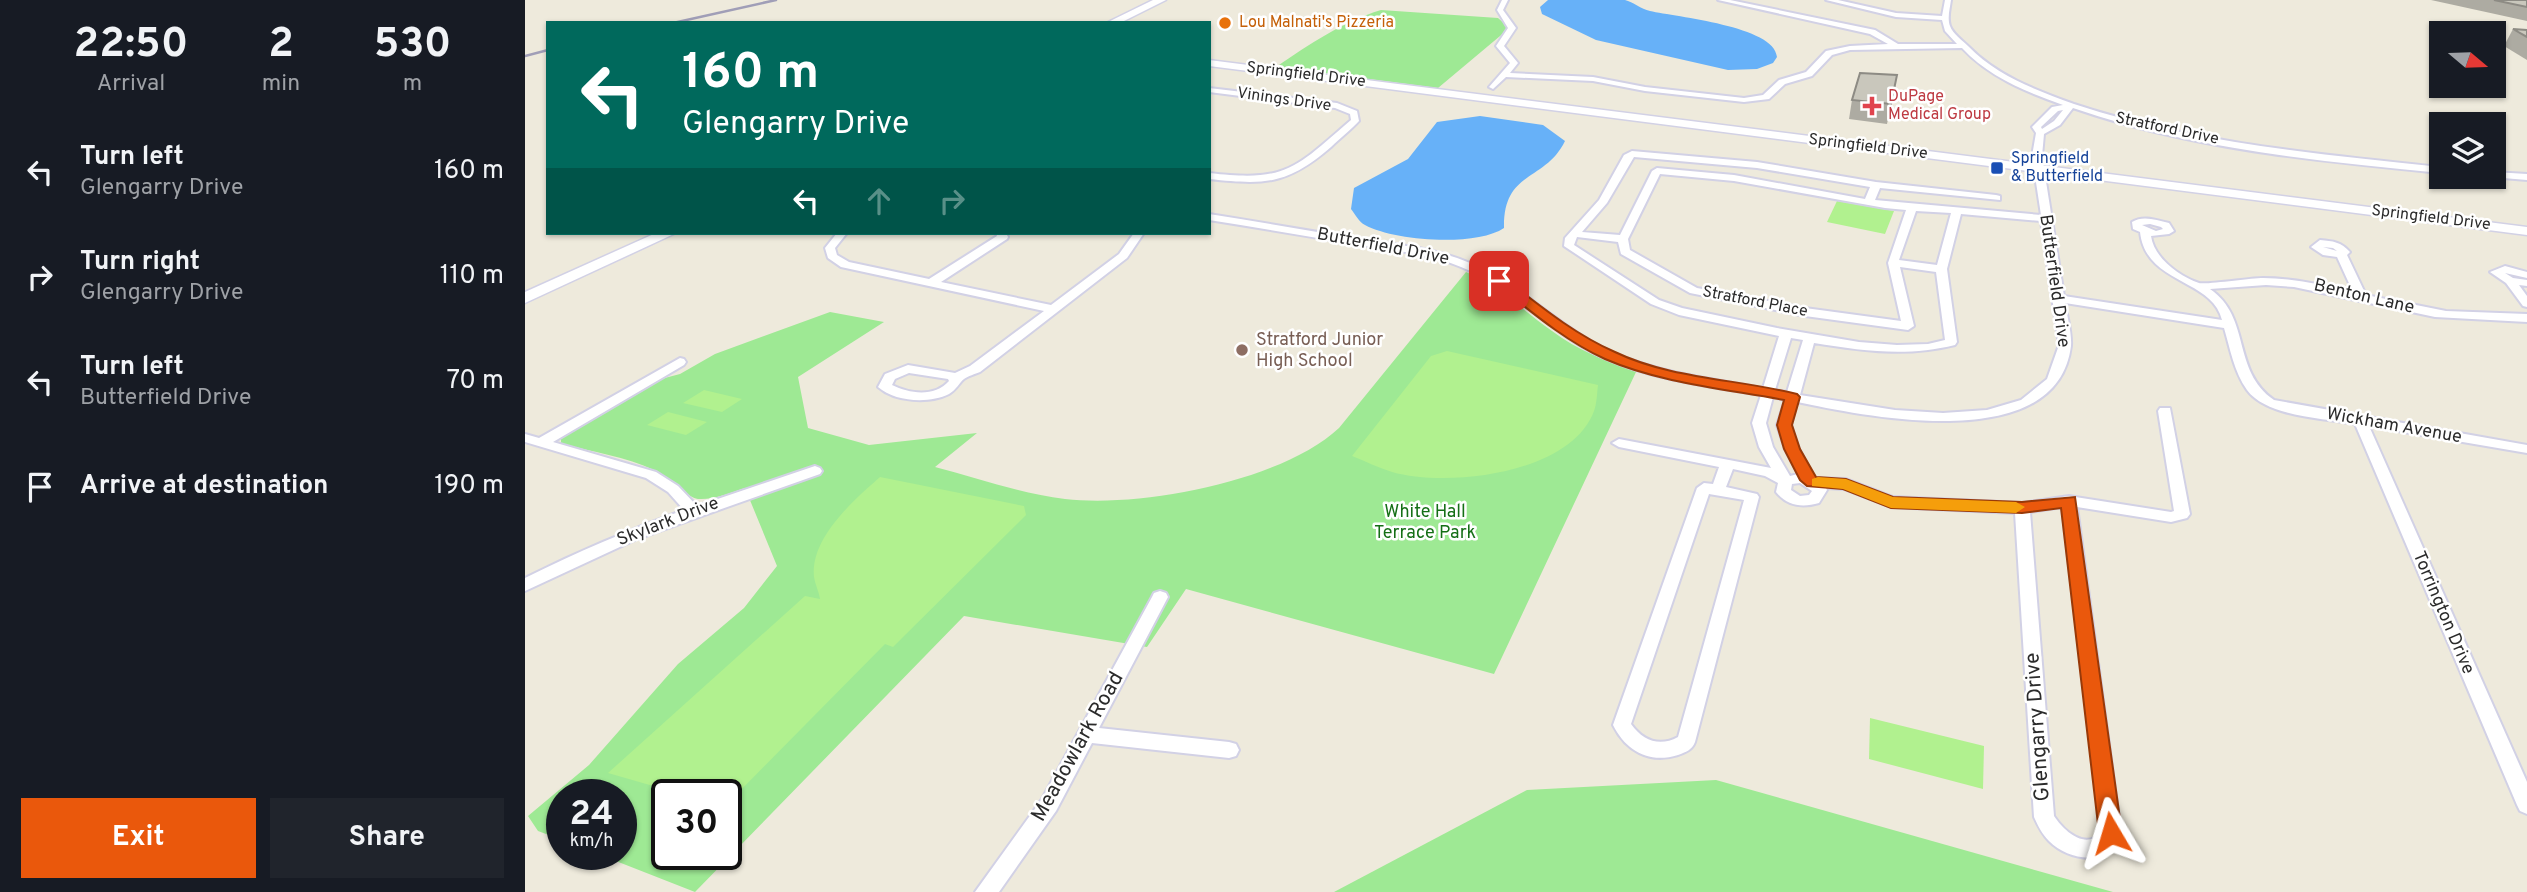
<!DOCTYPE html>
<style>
body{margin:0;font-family:Overpass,sans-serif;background:#20242c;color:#f1f3f6;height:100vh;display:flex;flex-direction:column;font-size:26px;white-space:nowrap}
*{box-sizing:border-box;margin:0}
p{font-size:23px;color:#9ea1a6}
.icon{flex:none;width:38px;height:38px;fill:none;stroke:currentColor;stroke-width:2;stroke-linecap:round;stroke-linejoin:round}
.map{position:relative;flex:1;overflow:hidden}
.drawer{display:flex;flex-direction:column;background:#171b24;width:525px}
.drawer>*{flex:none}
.guide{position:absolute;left:21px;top:21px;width:665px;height:214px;border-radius:0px;box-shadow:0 2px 5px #0004;background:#00695c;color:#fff;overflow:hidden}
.needle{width:46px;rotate:109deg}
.tools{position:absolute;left:1904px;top:21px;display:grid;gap:14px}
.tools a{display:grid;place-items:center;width:77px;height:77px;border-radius:0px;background:#171b24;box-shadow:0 2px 5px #0004;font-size:35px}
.speed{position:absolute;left:21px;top:779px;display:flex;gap:14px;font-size:35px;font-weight:700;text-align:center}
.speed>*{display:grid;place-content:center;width:91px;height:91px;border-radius:50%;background:#171b24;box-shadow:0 2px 5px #0004;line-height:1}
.speed small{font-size:18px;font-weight:400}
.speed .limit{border:4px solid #111;border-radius:10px;background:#fff;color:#111}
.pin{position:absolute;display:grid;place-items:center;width:60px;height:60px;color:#fff;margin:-30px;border-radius:14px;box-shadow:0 4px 10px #0006}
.me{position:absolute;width:77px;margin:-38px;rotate:353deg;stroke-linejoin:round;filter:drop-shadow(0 0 5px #0008)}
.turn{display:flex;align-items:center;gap:24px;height:147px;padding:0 21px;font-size:32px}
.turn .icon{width:91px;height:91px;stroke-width:2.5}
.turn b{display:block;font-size:49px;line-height:60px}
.lanes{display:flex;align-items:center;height:66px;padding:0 21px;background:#0003;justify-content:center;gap:35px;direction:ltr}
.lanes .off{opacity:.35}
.eta{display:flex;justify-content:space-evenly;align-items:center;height:119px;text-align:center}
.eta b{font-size:42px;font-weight:700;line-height:49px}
.cta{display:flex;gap:14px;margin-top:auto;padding:14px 21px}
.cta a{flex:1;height:80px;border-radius:0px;background:#ea580c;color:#fff;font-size:28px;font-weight:700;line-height:80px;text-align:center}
.cta a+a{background:#20242c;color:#f1f3f6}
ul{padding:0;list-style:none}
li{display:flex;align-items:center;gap:21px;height:105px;padding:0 21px}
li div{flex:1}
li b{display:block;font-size:26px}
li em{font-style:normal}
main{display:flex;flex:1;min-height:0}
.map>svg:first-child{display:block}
.green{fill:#9ee994;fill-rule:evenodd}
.pitch{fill:#b1f18f}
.water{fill:#67b1f8}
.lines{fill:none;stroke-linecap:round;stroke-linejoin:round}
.minor-casing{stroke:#d2d1e5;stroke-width:4}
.tertiary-casing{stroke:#d2d1e5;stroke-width:3}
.secondary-casing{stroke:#d2d1e5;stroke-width:3}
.minor{fill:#fff;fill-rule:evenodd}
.tertiary{fill:#fff;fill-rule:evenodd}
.secondary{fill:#fff;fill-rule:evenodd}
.rail{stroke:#a09eb7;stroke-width:2.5}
.wall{fill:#adaba2}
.building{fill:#c9c7bc;stroke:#8d8b84;stroke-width:2}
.route{fill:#ea580c;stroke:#983908;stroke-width:2}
.slow{fill:#f59e0b}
.food-dot{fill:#e8710a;stroke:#fff;stroke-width:2.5}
.health-dot{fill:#e0444e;stroke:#fff;stroke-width:2.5}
.transit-dot{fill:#1a4fb4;stroke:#fff;stroke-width:2.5}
.education-dot{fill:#8d6e63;stroke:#fff;stroke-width:2.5}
.labels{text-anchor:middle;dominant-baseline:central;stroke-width:5;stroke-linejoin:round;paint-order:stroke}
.far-food-label{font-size:16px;fill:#c56008;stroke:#fff;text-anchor:start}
.far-street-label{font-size:16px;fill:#2b2b2b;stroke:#fff}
.far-health-label{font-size:16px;fill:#be3a42;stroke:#fff;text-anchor:start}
.far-transit-label{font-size:16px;fill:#164399;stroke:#fff;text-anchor:start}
.street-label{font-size:18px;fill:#2b2b2b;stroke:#fff}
.education-label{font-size:18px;fill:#785e54;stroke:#fff;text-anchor:start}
.park-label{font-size:18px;fill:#156f16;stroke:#fff}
.near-street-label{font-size:21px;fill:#2b2b2b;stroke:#fff}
</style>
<main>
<section class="drawer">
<div class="eta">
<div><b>22:50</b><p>Arrival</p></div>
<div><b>2</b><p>min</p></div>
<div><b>530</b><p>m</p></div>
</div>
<ul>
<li><svg class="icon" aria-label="left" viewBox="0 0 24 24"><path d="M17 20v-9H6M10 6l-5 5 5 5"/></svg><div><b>Turn left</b><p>Glengarry Drive</p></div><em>160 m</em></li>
<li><svg class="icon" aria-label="right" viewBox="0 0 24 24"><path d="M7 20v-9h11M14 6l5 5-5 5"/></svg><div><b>Turn right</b><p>Glengarry Drive</p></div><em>110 m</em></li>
<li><svg class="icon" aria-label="left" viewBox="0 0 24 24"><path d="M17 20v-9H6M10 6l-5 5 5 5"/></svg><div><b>Turn left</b><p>Butterfield Drive</p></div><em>70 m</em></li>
<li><svg class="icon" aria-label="arrive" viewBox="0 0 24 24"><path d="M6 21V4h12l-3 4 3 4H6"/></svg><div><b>Arrive at destination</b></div><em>190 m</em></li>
</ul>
<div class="cta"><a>Exit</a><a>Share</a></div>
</section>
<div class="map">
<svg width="2002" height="892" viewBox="0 0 2002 892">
<rect width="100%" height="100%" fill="#eeeadc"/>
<g class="green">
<path d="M856 10 973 18 981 25V31L913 88 751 67C785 44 817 22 856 10Z"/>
<path d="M941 272C975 287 997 310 1027 331 1052 350 1082 361 1111 372L969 674 661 589 622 647 439 616 170 892 73 854H96V794H37V840L13 831 3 816 64 765 153 664 219 608 252 566 220 488C205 493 189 500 173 499 163 498 143 477 129 470 102 457 66 452 36 443V436L136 379 155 374 190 354 305 312 359 322 273 377 283 428 344 445 452 433 410 467C452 478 497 494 540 499 617 508 757 481 814 428ZM142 794H201V854H142Z"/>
<polygon points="1191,780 1588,892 809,892 1002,790"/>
</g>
<g class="pitch">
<polygon points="1312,201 1369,211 1360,234 1302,222"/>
<path d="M922 351 1073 385C1072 393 1072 403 1069 411 1046 474 923 488 867 472 854 468 840 461 827 456L906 356Z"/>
<polygon points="179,390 217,399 197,412 158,403"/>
<polygon points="143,412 182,422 161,435 122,425"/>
<path d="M355 477 499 506 501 515 368 647 360 644 201 805V794H156L83 773 280 596 295 599C294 592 290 584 289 577 285 538 329 500 355 477Z"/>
<polygon points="1345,718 1459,746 1458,789 1344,759"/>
</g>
<g class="water">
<path d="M1023 0C1044 0 1080 0 1100 0 1108 2 1116 9 1125 11 1151 17 1250 26 1252 57L1248 63 1232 69 1203 70 1071 40 1017 14 1015 7Z"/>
<path d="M955 116 1018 125 1040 141C1020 182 978 170 979 228 951 247 869 241 840 225 834 222 830 214 826 209L829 188 883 159 912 122Z"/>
</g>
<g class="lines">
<g class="minor-casing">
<g id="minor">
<path d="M977 0H983L978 10 991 28 979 46 993 63 985 73 1068 77 1120 87 1219 98 1238 95 1254 80 1281 72 1301 51 1325 46 1363 44 1345 34 1193 0H1205L1350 30 1373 44H1432L1420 31 1417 20 1371 17 1301 0H1313L1371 13 1417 16 1420 0H1426C1425 8 1422 18 1425 26 1428 34 1437 40 1443 46 1472 76 1511 90 1549 104 1667 143 1793 154 1916 167V173C1793 161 1665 149 1548 108L1535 125 1519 134 1517 156 1539 296 1697 320C1687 278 1621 285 1615 232L1608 229 1607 222C1618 215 1631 220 1644 223L1649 231 1644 234 1626 236C1629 258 1654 276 1674 283 1680 285 1726 278 1738 278 1768 278 1798 285 1828 292L1812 257 1798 255 1786 247 1795 240C1808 241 1816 242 1825 252L1822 255 1841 295 1921 311 2002 314V322L1910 317 1769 287 1741 285 1685 289C1727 318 1706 370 1749 400L2002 445V453L1844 426 2002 782V814L1995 811 1992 805 1830 424C1798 418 1742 417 1722 390 1709 372 1705 348 1699 328L1540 303C1542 316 1547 333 1546 346 1532 456 1344 417 1272 402L1266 425 1274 449 1289 478 1321 479 1368 497 1497 503 1544 496 1646 512 1649 511 1633 411 1635 408H1645L1665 514 1662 518 1646 522 1552 507 1596 833C1587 867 1545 862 1524 841 1517 834 1513 826 1509 817L1490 513 1366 507 1319 489 1301 488 1302 490 1294 503C1277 508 1262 506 1251 492L1253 483 1240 476 1208 469 1201 487 1232 494 1234 497 1170 742C1167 750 1161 752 1153 755 1124 764 1101 751 1088 725L1172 488 1179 483 1188 484 1194 467 1094 447 1087 443 1094 439 1246 468 1234 447 1227 423 1236 395C1177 385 1113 378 1061 349 1017 324 983 286 936 267 905 254 871 251 837 245 786 237 735 228 684 220V214C735 222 786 231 836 239 873 245 910 248 945 263 991 282 1026 319 1069 343 1120 372 1182 378 1238 388L1254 336 1154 315 1126 304 1039 246 1040 238 1074 200 1099 155 1107 151 1232 162 1351 182 1471 195 1475 196V200L1355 188 1350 200 1516 215 1507 156 1511 133 1507 127 1527 107 1538 105C1501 92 1464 77 1437 48L1325 50 1307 55 1287 76 1260 84 1244 99 1219 102 1120 91 1068 81 981 77 968 89 964 87 985 63 971 46 983 28 972 10ZM1538 110 1529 121 1517 129 1516 127 1533 111ZM1109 157 1232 168 1345 187 1340 199 1209 175 1132 168 1127 171 1095 235 1057 232 1082 203ZM1135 174 1209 181 1360 208 1381 210 1363 263 1376 321 1280 308 1172 288 1105 250 1103 239ZM1391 211 1426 213 1412 265 1374 260ZM1436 214 1516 221 1534 345 1522 379 1496 400 1462 410 1418 413 1370 410 1275 395 1289 343C1338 351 1382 357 1430 345L1432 342 1422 269ZM1625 224 1636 227 1638 229 1631 231 1617 225ZM1052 237 1093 242 1096 254 1165 293 1280 316 1383 330 1389 326 1375 267 1411 272 1420 340 1403 344 1372 345 1334 342 1252 328 1157 308 1134 300 1049 245ZM1798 247 1808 248 1812 251ZM1266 338 1278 340 1262 392 1250 390ZM1248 397 1260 400 1252 425 1260 449 1273 474 1265 476 1248 447 1241 423ZM1275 483 1287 491 1284 495 1275 496 1266 490 1267 484ZM1184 494 1219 500 1153 737C1135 747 1118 741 1106 724ZM1537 507 1576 833C1560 850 1539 831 1529 816L1505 512Z"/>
<path d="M684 88 812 103 832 111 834 121C826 130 815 138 806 147 762 185 740 185 684 179V173C762 182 769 169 826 120L825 114 810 108 684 92Z"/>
<polygon points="1969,172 2002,174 2002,180 1966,177 1969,177"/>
<path d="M312 233H322L310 248 312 255 324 262 404 279 472 236 471 233H481L483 237 482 239 416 282 526 305 594 254 609 233H619L602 258 455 372C450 374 443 376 439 379 435 382 431 390 424 394 404 404 370 402 353 387L360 374 383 365 430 373 445 366 519 311 316 267 303 258 300 248ZM384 373 423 379 424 381C410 397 385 394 367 385L370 379Z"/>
<polygon points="1980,266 2002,272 2002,278 1980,273 1988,278 2002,280 2002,286 1994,285 2002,296 2002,307 1998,306 1981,283 1965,272"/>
<path d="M155 358 159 359 161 362 159 365 28 442 131 472 153 486 172 506 290 466 295 468 297 471 295 474 112 539 0 591V578C52 552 104 530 159 510L143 492 121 478 0 442V434L14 438Z"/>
<polygon points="635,591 641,593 643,597 574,728 704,742 711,744 714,750 711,756 704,758 567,743 531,811 474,892 450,892 517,799 627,597 629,593"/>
</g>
</g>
<g class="tertiary-casing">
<polygon id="tertiary" points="684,60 2002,227 2002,235 684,66"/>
</g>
<g class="secondary-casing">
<g id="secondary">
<polygon points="628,0 641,0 595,23 581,23"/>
<polygon points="131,233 151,233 0,303 0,292"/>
</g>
</g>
<use href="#minor" class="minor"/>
<use href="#tertiary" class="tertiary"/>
<use href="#secondary" class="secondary"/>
<g class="rail">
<polyline points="148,23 251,0"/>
<polyline points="0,56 23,50"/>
</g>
</g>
<g class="wall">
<polygon points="1906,0 2002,0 2002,21"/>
<polygon points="1988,29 2002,30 2002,60 1979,46"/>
<polygon points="1372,75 1362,124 1324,119 1327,100"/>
</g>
<g class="building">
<polygon points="1969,0 2002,0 2002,7"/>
<polygon points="1988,29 2002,30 2002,37"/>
<polygon points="1335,73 1372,75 1366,104 1327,100"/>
</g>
<path class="route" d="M970 278H979C1014 305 1049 334 1090 352 1146 379 1213 379 1272 394L1275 397 1267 425 1275 449 1291 477 1321 479 1368 497 1497 502 1550 497 1597 833 1594 840 1586 843 1578 840 1574 833 1536 508 1497 513 1366 508 1318 489 1282 486 1275 480 1259 449 1252 425 1259 400C1200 389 1135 383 1080 359 1040 341 1004 310 970 283Z"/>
<polygon class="slow" points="1293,477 1321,479 1368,497 1491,502 1500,507 1491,513 1366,508 1318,489 1287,486 1287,479"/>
<circle class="food-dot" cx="700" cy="23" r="7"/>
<path class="health-dot" d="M1343.5 95.5h7v7h7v7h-7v7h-7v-7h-7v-7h7z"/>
<rect class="transit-dot" x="1465" y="161" width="14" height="14" rx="3.5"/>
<circle class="education-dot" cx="717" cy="350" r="7"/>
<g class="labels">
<g class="far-food-label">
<text x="714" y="23">Lou Malnati's Pizzeria</text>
</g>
<g class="far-street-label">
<text transform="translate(781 75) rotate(7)">Springfield Drive</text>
<text transform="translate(759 100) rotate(8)">Vinings Drive</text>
<text transform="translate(1642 129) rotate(12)">Stratford Drive</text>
<text transform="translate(1343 147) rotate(7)">Springfield Drive</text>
<text transform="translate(1906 218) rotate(7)">Springfield Drive</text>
<text transform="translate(1230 302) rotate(11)">Stratford Place</text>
</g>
<g class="far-health-label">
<text x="1363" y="97">DuPage<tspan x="1363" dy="18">Medical Group</tspan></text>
</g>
<g class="far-transit-label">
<text x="1486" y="159">Springfield<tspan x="1486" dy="18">&amp; Butterfield</tspan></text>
</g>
<g class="street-label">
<text transform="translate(858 247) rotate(11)">Butterfield Drive</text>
<text transform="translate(1529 281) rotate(82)">Butterfield Drive</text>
<text transform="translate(1839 297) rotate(13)">Benton Lane</text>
<text transform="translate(1869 426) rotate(10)">Wickham Avenue</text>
<text transform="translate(143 522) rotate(-21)">Skylark Drive</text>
<text transform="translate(1918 613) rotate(67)">Torrington Drive</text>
</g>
<g class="education-label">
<text x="731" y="340">Stratford Junior<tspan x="731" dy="21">High School</tspan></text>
</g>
<g class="park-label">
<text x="900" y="512">White Hall<tspan x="900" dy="21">Terrace Park</tspan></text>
</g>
<g class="near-street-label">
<text transform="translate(1513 727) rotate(-94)">Glengarry Drive</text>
<text transform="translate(553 747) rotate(-61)">Meadowlark Road</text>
</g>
</g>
</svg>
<div class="tools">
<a><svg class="needle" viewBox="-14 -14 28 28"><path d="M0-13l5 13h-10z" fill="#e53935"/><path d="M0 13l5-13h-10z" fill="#9ea1a6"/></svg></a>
<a><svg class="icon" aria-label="layers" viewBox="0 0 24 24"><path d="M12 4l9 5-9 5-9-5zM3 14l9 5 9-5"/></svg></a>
</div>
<div class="speed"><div>24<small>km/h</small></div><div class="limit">30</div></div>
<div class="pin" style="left:974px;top:281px;background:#d93025"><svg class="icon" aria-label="arrive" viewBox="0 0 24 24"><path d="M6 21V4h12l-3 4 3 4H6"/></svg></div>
<svg class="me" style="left:1586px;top:833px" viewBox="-20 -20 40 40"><path d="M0-17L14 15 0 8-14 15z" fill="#ea580c" stroke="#fff" stroke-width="4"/></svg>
<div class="guide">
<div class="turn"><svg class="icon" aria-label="left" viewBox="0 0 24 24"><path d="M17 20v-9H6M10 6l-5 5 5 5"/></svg><div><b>160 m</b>Glengarry Drive</div></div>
<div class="lanes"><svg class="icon" aria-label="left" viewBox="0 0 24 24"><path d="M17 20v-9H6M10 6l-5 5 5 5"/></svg><svg class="icon off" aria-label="ahead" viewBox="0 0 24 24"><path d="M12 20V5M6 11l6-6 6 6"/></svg><svg class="icon off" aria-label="right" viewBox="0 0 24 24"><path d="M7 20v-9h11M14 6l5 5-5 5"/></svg></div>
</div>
</div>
</main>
